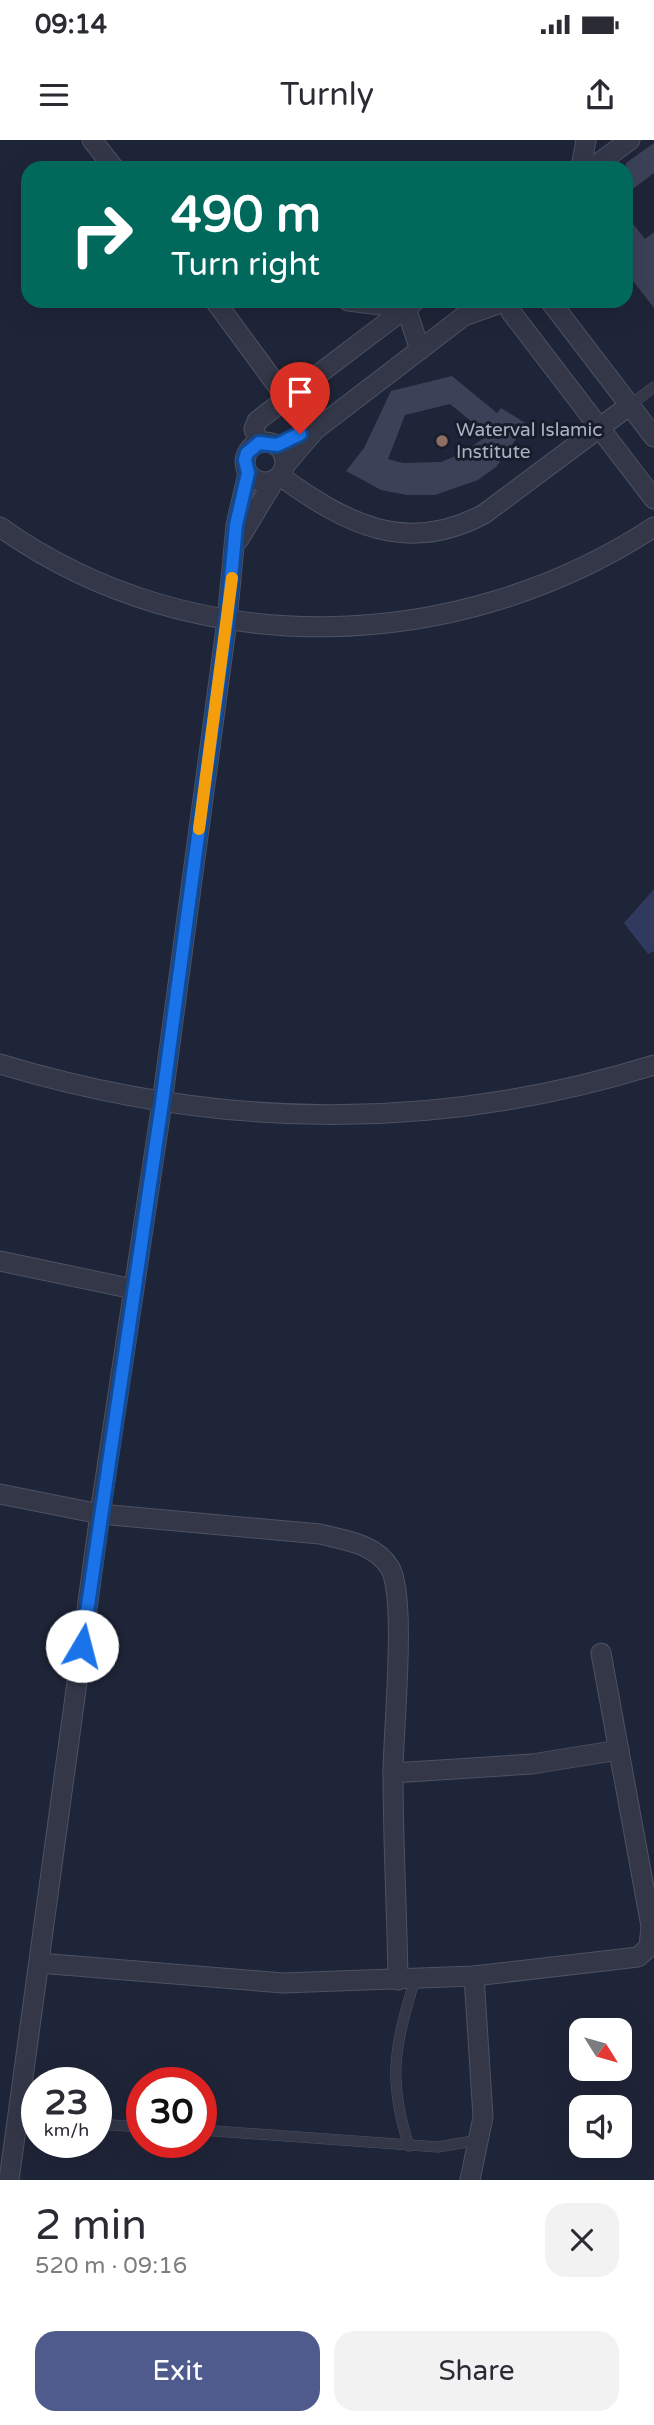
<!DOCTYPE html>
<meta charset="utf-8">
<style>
body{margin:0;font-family:"Varela Round",sans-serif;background:#f2f2f3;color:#2b2b33;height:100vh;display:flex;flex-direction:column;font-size:26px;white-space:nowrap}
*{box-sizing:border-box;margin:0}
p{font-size:23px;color:#7c7c81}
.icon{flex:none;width:38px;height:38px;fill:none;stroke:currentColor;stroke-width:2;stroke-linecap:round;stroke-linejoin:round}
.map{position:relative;height:2040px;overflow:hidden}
.sheet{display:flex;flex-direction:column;background:#fff;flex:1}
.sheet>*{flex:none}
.hud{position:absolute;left:21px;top:21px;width:612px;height:147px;border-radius:21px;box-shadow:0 7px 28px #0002;background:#00695c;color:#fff;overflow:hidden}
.needle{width:46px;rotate:127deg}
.fabs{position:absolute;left:569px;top:1878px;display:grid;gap:14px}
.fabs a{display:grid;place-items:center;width:63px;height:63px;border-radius:14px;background:#fff;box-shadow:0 7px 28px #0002;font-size:35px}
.speed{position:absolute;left:21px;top:1927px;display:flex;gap:14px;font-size:35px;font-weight:700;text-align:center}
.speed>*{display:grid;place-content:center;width:91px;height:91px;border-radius:50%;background:#fff;box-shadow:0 7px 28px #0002;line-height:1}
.speed small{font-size:18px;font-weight:400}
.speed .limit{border:10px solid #d22;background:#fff;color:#111}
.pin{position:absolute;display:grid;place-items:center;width:60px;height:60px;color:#fff;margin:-72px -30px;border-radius:50% 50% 50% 0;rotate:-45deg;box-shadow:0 0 7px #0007}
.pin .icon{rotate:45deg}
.me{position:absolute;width:77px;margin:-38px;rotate:8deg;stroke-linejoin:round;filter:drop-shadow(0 0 5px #0008)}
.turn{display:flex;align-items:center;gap:24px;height:147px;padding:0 35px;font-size:32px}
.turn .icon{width:91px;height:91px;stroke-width:2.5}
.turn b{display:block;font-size:49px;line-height:60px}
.round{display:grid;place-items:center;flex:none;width:74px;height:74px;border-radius:21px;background:#f2f2f3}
.overview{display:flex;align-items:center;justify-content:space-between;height:119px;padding:0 35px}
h1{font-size:42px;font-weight:600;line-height:52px}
.action{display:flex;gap:14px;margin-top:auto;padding:14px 35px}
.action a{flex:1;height:80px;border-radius:21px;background:#4f5a8d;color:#fff;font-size:28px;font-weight:600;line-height:80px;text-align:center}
.action a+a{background:#f2f2f3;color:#2b2b33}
.status{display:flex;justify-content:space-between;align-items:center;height:49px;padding:0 35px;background:#fff;direction:ltr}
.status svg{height:19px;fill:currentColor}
header{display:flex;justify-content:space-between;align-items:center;height:91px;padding:0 35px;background:#fff;font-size:32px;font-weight:600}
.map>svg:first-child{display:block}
.water{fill:#303a5e}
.building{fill:#3b4258;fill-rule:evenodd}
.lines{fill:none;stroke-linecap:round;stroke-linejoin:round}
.lane-casing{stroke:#4d5263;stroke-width:11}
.street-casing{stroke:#4d5263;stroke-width:21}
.lane{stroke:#333748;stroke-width:10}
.street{stroke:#333748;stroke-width:19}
.route-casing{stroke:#114b97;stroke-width:18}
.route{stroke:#1a73e8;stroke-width:12}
.slow{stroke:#f59e0b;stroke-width:12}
.education-dot{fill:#8d6e63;stroke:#181d2c;stroke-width:2.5}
.labels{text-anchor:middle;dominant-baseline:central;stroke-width:6;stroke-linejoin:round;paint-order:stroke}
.poi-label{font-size:19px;fill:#adb1c5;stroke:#181d2c;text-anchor:start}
</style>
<div class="status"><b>09:14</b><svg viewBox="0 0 49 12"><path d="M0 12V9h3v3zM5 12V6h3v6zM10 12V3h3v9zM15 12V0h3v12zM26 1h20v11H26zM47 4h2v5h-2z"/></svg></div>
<header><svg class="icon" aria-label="menu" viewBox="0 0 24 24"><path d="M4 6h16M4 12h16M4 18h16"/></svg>Turnly<svg class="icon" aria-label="share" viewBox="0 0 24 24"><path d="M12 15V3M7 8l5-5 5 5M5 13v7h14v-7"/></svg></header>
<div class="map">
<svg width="654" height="2040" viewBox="0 0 654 2040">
<rect width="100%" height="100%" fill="#1f2538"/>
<polygon class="water" points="654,749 654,811 648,814 624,783"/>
<g class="building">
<polygon points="654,3 654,33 626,54 626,23"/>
<polygon points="626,75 645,99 654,92 654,168 626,132"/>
<path d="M452 236 497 273 501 268 527 284 496 327 478 340 435 355H407L381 350 346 331 364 308 391 251ZM450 264 488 295 463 313 441 322 403 323 388 319 405 275Z"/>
</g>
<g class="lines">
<g class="lane-casing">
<g id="lane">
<polyline points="630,265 654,247"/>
<polyline points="17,1979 37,1980"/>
<polyline points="96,1984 142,1987"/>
<polyline points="201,1990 438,2007 479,2000"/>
<path d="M409 2006C387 1939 395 1905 415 1839"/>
</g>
</g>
<g class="street-casing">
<g id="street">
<polyline points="92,0 114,28"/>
<polyline points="581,28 586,0"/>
<polyline points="592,28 630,0"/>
<polyline points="215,161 287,259"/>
<polyline points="348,161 406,168 420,210"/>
<polyline points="550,161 654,297"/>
<polyline points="512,162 511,172 654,359"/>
<polyline points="464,176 506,161"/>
<circle cx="265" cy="322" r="20"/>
<polyline points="259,303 254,289 257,281 415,161"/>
<polyline points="286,324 315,290 464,176 476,161"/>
<path d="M280 336C345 383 406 416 484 374L630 265"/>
<path d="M0 387C194 525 459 515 654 387"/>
<polyline points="239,399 274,341"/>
<path d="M0 924C219 990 435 993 654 925"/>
<polyline points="0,1121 133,1149"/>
<path d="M0 1354 100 1374 320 1394C345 1400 376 1404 390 1428 407 1457 393 1592 393 1633 393 1702 397 1771 398 1840"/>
<polyline points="393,1633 532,1624 619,1610"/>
<polyline points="39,1823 283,1843 474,1836 638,1817 649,1807 651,1786 601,1513"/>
<polyline points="9,2040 100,1374 162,963 227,481 236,385 248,333"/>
<polyline points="470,2040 483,1977 474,1836"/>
</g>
</g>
<use href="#lane" class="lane"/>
<use href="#street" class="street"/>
</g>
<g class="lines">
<g class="route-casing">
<polyline id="route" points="82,1506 162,963 227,481 236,385 248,333 245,320 247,313 259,303 277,305 300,294"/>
</g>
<use href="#route" class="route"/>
<polyline class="slow" points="199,689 232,438"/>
</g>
<circle class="education-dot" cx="442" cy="301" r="7"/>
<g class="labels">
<g class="poi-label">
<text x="456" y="290">Waterval Islamic<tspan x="456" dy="22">Institute</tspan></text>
</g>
</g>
</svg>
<div class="fabs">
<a><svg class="needle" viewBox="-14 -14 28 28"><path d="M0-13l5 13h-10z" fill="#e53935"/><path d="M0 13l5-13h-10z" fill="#7c7c81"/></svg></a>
<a><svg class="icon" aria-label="sound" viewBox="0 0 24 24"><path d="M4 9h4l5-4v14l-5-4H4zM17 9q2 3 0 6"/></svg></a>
</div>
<div class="speed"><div>23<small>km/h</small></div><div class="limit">30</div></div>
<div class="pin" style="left:300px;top:294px;background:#d93025"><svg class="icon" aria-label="arrive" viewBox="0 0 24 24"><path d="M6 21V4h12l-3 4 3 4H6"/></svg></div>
<svg class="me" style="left:82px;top:1506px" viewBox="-20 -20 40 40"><circle r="19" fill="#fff"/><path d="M0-13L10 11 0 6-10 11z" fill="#1a73e8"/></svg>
<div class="hud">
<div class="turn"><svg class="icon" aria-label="right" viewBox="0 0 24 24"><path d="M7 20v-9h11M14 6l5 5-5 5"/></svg><div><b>490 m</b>Turn right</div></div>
</div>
</div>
<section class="sheet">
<div class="overview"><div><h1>2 min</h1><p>520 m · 09:16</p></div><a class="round"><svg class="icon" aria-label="close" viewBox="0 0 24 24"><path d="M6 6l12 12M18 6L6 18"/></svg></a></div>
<div class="action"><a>Exit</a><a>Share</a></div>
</section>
